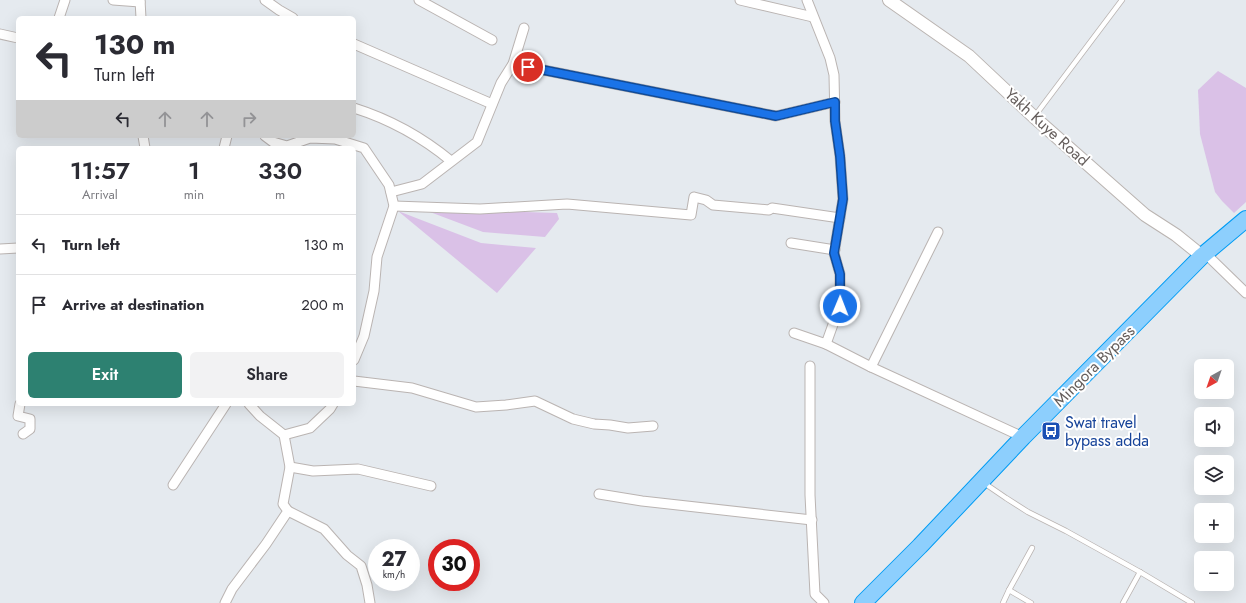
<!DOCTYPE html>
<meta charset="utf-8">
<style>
body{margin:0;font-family:Jost,sans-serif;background:#f2f2f3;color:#2b2b33;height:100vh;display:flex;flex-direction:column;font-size:15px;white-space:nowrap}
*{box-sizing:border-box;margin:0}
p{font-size:13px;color:#7c7c81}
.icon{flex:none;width:22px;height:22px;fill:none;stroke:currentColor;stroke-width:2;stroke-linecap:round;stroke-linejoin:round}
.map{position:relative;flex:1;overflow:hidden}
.sheet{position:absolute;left:16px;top:146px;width:340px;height:260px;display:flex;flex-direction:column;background:#fff;border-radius:6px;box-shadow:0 4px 16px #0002}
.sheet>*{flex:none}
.hud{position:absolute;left:16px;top:16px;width:340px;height:122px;border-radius:6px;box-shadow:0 4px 16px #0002;background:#fff;color:#2b2b33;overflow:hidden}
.needle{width:26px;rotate:220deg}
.controls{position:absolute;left:1194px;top:359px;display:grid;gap:8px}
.controls a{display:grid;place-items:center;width:40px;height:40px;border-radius:6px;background:#fff;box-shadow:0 4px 16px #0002;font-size:20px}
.speed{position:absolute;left:368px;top:539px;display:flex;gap:8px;font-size:20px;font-weight:700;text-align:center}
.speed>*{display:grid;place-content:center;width:52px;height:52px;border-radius:50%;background:#fff;box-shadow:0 4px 16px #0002;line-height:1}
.speed small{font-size:10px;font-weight:400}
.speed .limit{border:6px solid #d22;background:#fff;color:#111}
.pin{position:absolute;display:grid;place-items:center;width:34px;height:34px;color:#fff;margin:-17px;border:2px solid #fff;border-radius:50%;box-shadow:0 1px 4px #0007}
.me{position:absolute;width:44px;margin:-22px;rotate:1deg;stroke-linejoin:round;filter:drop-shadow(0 0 3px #0008)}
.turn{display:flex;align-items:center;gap:14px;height:84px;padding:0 12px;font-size:18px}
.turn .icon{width:52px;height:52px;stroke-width:2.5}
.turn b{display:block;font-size:28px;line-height:34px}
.lanes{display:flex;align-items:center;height:38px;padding:0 12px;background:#0003;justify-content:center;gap:20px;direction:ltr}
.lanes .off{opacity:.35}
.eta{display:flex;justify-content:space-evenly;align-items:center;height:68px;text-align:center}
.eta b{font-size:24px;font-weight:600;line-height:28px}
.button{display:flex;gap:8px;margin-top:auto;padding:8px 12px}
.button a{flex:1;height:46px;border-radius:6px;background:#2d8171;color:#fff;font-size:16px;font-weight:600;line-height:46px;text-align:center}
.button a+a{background:#f2f2f3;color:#2b2b33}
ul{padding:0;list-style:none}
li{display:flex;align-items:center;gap:12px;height:60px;padding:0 12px;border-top:1px solid #e1e1e2}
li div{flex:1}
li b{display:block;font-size:15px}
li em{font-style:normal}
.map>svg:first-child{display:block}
.green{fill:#dac1e7}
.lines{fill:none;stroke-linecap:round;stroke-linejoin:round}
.lane-casing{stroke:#bab4b2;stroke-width:6}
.street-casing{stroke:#bab4b2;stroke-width:11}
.secondary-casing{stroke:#bab4b1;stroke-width:14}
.highway-casing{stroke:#009cf4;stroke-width:18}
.lane{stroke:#fff;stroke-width:4.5}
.street{stroke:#fff;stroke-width:9}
.secondary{stroke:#fff;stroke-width:12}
.highway{stroke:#8dcffd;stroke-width:16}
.route-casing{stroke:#114b97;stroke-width:10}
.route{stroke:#1a73e8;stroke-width:7}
.labels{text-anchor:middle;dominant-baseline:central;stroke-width:4;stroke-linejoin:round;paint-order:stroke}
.street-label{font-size:16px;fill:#655e5c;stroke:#fff}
.transit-label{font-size:16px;fill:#164399;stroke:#fff;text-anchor:start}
</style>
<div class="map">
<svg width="1246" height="603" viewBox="0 0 1246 603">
<rect width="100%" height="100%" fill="#e5eaef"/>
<g class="green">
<polygon points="1218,71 1246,88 1246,202 1234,213 1222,201 1215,192 1200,134 1198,90"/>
<polygon points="422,209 557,213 559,219 545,237 483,232"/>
<polygon points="398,211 481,243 536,248 497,293"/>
</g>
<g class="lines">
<g class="lane-casing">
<g id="lane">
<polyline points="1034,117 1122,0"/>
<polyline points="984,483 1006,498 1028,512 1066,531 1140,572 1192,603"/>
<polyline points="1003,603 1009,590"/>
<polyline points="1031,603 1009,590 1032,548"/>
<polyline points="1123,603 1140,572"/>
</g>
</g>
<g class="street-casing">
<g id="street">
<polyline points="113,0 140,2"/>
<polyline points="140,0 141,18"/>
<polyline points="265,0 279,10 293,18"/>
<polyline points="419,0 492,40"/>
<polyline points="740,0 813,17"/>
<polyline points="59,18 65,0"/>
<polyline points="0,34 18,38"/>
<polyline points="354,44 492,104"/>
<polyline points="513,64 776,116 835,102"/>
<path d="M354 108C389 119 422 137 451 161"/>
<polyline points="143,136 145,148"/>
<polyline points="265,136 273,142 287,146 310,138 335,139 364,148 389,185 394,206 377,257 374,291 364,336 354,360"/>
<polyline points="224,148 227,136"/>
<polyline points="391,192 422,184 477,142 501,83 513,64 524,28"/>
<polyline points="394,206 480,209 567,204 691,215 694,197 706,200 713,205 769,210 772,208 840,218"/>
<polyline points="791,243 835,250"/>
<polyline points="0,249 18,248"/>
<polyline points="1202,256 1210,258 1246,293"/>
<polyline points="794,333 826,344 840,305 840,274 834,253 843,199 840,156 835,121 834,75 830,58 807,0"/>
<polyline points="826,344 871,367 1023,437"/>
<polyline points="810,366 810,495 815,594 824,603"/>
<polyline points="871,367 938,232"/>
<polyline points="354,381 412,388 476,407 506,405 535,401 573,419 594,424 610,425 628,428 653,426"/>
<polyline points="20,404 18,416 30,419 30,429 23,434"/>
<polyline points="284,435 310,428 330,409 333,404"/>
<polyline points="290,467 313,471 358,469 431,486"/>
<polyline points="173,485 226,404"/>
<polyline points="599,494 642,501 812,520"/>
<polyline points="288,511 324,529 347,555 361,566 367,585 370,603"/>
<polyline points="225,603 232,589 266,544 288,511 283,504 290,467 284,435 260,416 249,404"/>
</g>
</g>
<g class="secondary-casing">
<polyline id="secondary" points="889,0 969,56 1034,117 1145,215 1176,235 1202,256"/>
</g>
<g class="highway-casing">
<polyline id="highway" points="863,603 920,546 1023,437 1202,256 1246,219"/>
</g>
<use href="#lane" class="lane"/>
<use href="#street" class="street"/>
<use href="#secondary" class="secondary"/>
<use href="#highway" class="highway"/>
</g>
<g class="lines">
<g class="route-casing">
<polyline id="route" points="528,67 776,116 835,102 835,121 840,156 843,199 834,253 840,274 840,306"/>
</g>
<use href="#route" class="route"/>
</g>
<defs>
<g id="bus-square" transform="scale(1)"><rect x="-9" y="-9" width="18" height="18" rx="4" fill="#1a4fb4" stroke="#fff"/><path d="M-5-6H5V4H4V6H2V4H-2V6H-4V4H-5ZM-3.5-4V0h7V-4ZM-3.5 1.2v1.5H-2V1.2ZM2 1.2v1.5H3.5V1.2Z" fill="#fff"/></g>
</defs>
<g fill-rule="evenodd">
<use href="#bus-square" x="1051" y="431"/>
</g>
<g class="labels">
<g class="street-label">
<text transform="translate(1047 127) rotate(42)">Yakh Kuye Road</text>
<text transform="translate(1094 366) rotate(-45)">Mingora Bypass</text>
</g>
<g class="transit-label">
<text x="1065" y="422">Swat travel<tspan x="1065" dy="18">bypass adda</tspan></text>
</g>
</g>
</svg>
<div class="controls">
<a><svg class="needle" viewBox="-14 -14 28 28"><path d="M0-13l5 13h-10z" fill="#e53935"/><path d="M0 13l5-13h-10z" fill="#7c7c81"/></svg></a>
<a><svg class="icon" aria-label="sound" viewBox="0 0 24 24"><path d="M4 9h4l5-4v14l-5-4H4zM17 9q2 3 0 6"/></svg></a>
<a><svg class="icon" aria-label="layers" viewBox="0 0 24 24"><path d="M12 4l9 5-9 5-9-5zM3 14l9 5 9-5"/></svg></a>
<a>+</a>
<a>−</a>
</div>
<div class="speed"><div>27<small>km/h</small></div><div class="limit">30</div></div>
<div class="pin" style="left:528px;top:67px;background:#d93025"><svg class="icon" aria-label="arrive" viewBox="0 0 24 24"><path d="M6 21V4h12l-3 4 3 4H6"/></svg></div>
<svg class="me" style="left:840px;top:306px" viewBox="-20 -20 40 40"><circle r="17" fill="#1a73e8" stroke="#fff" stroke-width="3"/><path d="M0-11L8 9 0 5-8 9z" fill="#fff"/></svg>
<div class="hud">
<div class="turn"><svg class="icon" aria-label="left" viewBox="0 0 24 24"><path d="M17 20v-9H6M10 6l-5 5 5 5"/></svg><div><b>130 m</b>Turn left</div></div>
<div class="lanes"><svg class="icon" aria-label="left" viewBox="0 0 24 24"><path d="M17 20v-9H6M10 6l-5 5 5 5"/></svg><svg class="icon off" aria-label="ahead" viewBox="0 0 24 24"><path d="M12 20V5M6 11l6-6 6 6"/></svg><svg class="icon off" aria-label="ahead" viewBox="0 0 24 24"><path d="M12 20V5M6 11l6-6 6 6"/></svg><svg class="icon off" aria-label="right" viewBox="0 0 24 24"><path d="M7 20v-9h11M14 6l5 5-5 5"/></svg></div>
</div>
<section class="sheet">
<div class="eta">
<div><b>11:57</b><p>Arrival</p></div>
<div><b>1</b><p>min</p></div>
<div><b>330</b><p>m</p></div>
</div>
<ul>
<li><svg class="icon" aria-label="left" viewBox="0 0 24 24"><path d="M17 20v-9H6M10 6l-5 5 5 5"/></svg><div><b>Turn left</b></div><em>130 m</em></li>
<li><svg class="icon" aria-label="arrive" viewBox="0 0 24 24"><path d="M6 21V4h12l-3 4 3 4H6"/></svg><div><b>Arrive at destination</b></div><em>200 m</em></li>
</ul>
<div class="button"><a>Exit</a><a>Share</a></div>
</section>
</div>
